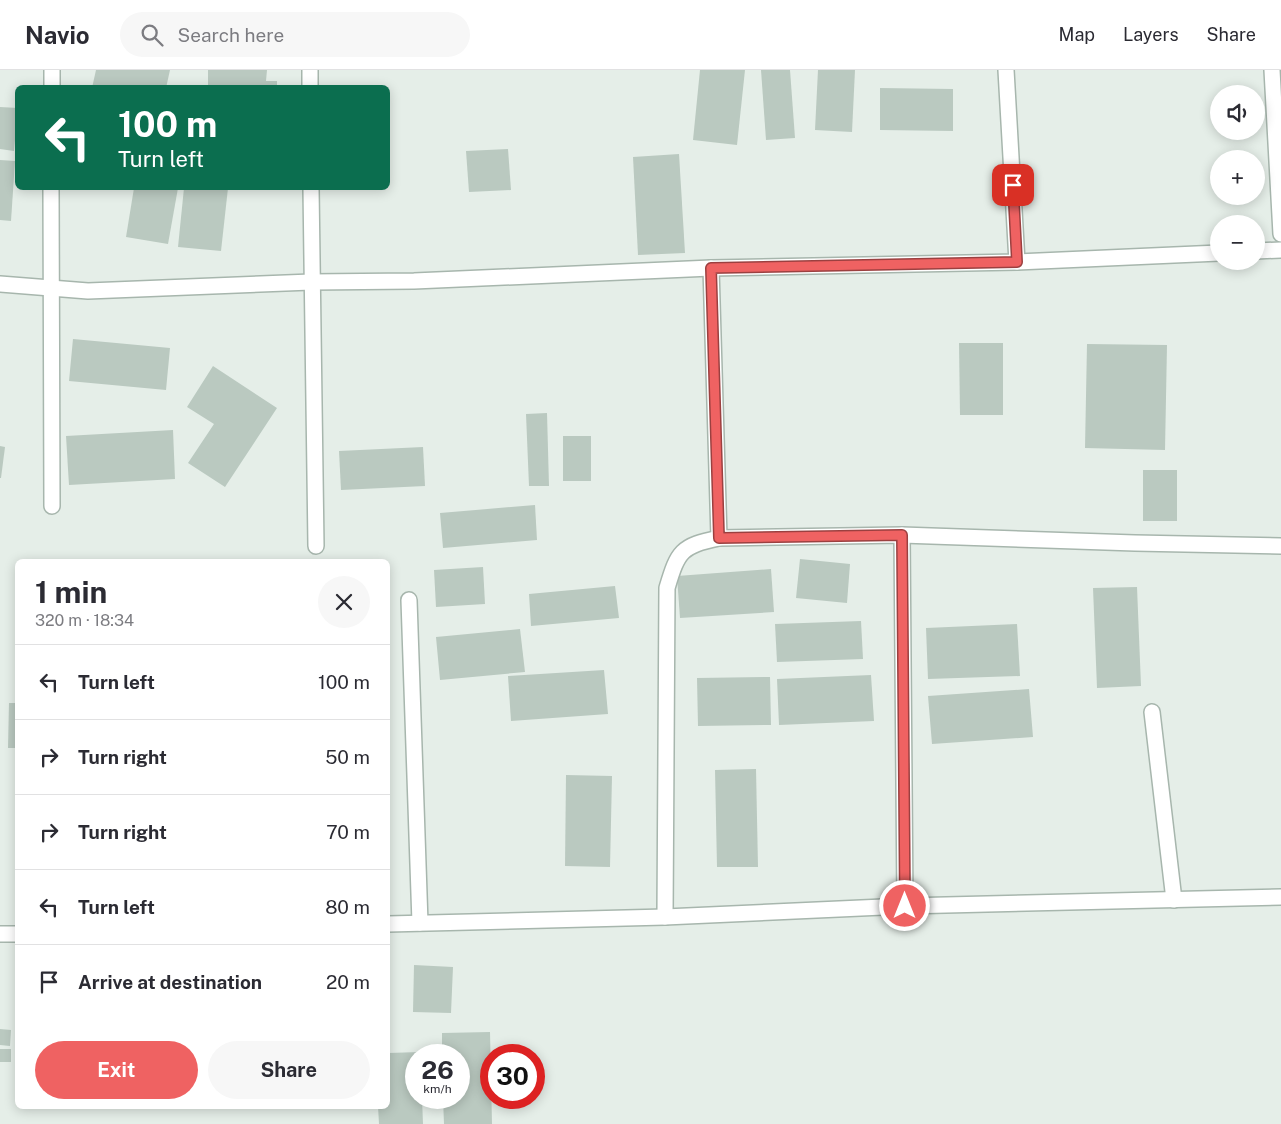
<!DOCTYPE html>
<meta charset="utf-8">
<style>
body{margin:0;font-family:"Public Sans",sans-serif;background:#f7f7f7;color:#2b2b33;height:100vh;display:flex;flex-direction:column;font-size:19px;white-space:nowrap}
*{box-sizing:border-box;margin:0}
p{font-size:16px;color:#7c7c81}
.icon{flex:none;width:28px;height:28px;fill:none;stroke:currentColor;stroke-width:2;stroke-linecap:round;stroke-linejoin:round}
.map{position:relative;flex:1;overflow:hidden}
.panel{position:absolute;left:15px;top:489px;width:375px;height:550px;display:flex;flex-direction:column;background:#fff;border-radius:8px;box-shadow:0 2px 12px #0003}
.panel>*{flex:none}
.hud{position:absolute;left:15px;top:15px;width:375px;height:105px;border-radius:8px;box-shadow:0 2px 12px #0003;background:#0b6e4f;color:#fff;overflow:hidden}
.buttons{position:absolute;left:1210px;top:15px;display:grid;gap:10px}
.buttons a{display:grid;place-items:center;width:55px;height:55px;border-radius:50%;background:#fff;box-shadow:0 2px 12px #0003;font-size:25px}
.speed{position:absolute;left:405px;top:974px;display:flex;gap:10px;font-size:25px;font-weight:700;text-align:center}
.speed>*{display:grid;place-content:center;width:65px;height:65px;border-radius:50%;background:#fff;box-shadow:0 2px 12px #0003;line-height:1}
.speed small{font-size:12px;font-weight:400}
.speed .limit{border:8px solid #d22;background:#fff;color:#111}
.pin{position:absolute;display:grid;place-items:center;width:42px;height:42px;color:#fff;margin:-21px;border-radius:10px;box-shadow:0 2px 8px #0006}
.me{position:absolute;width:55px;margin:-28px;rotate:0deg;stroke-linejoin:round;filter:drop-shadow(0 0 4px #0008)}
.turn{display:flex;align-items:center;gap:18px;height:105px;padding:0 20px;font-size:22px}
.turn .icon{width:65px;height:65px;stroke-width:2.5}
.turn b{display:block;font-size:35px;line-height:42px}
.round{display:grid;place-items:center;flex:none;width:52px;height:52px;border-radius:26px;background:#f7f7f7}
.summary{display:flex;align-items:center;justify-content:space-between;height:85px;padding:0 20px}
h1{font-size:30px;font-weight:700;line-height:38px}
.cta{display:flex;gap:10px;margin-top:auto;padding:10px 20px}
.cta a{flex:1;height:58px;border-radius:30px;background:#ef6262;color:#fff;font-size:20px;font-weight:700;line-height:58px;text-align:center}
.cta a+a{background:#f7f7f7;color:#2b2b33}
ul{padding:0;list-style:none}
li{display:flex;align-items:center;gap:15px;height:75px;padding:0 20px;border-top:1px solid #e1e1e2}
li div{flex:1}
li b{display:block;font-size:19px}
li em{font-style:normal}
header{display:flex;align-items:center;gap:30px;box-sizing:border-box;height:70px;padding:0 25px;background:#fff;border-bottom:1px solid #e1e1e2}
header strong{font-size:24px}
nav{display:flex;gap:28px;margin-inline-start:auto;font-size:18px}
.search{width:350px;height:45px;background:#f7f7f7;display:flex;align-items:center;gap:12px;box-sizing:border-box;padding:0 18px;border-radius:28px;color:#7c7c81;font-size:19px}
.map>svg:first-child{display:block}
.building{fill:#bac9c0}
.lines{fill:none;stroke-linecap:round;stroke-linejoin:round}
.minor-casing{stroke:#a7b6ad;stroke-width:18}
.minor{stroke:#fff;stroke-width:15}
.route-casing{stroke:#9b4040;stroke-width:12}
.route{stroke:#ef6262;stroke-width:9}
</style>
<header>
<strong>Navio</strong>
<div class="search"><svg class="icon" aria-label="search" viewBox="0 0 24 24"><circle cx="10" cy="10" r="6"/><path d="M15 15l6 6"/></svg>Search here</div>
<nav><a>Map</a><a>Layers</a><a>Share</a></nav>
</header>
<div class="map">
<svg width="1281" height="1054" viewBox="0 0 1281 1054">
<rect width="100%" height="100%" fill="#e5eee8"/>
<g class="building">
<polygon points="96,0 170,0 166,18 92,18"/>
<polygon points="208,0 267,0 266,11 277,11 277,18 208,18"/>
<polygon points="700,0 745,0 737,75 693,70"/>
<polygon points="761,0 790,0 795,68 766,70"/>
<polygon points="818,0 855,0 852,62 815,60"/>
<polygon points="880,18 953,19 953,61 880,60"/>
<polygon points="0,37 18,38 14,81 0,79"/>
<polygon points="508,79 511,120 469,122 466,81"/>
<polygon points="679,84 685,183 638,185 633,87"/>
<polygon points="0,90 15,91 11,151 0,150"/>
<polygon points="134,118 178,118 168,174 126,167"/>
<polygon points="184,118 228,118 221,181 178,177"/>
<polygon points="73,269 170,278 166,320 69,311"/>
<polygon points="959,273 1003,273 1003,345 960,345"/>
<polygon points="1087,274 1167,275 1165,380 1085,378"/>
<polygon points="213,296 277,338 225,417 188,393 214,354 187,337"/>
<polygon points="547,343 549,416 529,416 526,344"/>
<polygon points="173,360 175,409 69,415 66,366"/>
<rect x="563" y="366" width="28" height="45"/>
<polygon points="0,376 5,377 1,408 0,408"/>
<polygon points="423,377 425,416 341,420 339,381"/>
<rect x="1143" y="400" width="34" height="51"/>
<polygon points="535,435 537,470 443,478 440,443"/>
<polygon points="800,489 850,494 847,533 796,528"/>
<polygon points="483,497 485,534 436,537 434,500"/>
<polygon points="771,499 774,542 680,548 677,506"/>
<polygon points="615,516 619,548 531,556 529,524"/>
<polygon points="1137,517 1141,616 1097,618 1093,518"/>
<polygon points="861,551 863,589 777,592 775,554"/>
<polygon points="1017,554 1020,606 928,609 926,558"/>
<polygon points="520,559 525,602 440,610 436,567"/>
<polygon points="604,600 608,644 511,651 508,606"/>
<polygon points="871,605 874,651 779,655 777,609"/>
<polygon points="770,607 771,655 698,656 697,608"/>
<polygon points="1029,619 1033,667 932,674 928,626"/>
<polygon points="9,633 18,633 18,678 8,678"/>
<polygon points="756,699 758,797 717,797 715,700"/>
<polygon points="566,705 612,706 610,797 565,796"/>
<polygon points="15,724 18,724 18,830 16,830"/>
<polygon points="414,895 453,897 451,943 413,942"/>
<polygon points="0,959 11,960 10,976 0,975"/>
<polygon points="490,962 492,1054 444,1054 443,1028 459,1028 459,985 442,985 442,963"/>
<rect x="0" y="979" width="11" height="13"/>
<polygon points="420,982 421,985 416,985 416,1028 422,1028 423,1054 379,1054 378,1036 388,1036 388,983"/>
</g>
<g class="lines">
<g class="minor-casing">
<g id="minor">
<polyline points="310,0 310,18"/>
<polyline points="1006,0 1017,192"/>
<polyline points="1272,0 1281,164"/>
<polyline points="52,18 52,0"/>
<polyline points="51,118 52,436"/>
<polyline points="311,118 316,476"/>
<polyline points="1256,181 1281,180"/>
<polyline points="711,198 719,468"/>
<polyline points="0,214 88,221 311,212 414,211 711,198 1017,192 1219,183"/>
<polyline points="902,465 905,836"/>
<polyline points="409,530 420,853"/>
<polyline points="1152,642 1174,830"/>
<path d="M665 847 667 518C678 481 681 476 719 468L902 465 1135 473 1281 476"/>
<polyline points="388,854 665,847 905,836 1281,827"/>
<polyline points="0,864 18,864"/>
</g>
</g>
<use href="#minor" class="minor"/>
</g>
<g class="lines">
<g class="route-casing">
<polyline id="route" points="905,836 902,465 719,468 711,198 1017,192 1013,115"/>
</g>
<use href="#route" class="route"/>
</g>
</svg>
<div class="buttons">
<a><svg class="icon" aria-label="sound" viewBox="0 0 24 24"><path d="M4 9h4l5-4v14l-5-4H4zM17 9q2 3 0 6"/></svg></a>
<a>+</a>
<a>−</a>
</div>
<div class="speed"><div>26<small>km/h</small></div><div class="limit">30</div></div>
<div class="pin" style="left:1013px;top:115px;background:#d93025"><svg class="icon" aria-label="arrive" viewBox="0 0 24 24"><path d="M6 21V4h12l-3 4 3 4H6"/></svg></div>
<svg class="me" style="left:905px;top:836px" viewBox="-20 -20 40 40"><circle r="17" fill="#ef6262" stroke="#fff" stroke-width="3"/><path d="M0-11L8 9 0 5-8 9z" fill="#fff"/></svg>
<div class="hud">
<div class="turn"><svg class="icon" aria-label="left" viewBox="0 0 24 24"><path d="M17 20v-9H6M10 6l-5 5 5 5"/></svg><div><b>100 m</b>Turn left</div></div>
</div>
<section class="panel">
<div class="summary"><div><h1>1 min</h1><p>320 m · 18:34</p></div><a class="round"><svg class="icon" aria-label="close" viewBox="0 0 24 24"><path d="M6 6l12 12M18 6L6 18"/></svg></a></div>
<ul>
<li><svg class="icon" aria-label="left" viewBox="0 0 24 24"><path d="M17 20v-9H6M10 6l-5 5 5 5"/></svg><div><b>Turn left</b></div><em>100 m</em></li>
<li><svg class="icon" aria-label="right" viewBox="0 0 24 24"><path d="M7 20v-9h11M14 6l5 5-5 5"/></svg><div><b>Turn right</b></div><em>50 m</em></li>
<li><svg class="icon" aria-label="right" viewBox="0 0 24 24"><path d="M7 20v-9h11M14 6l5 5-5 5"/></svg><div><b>Turn right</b></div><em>70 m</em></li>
<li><svg class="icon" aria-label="left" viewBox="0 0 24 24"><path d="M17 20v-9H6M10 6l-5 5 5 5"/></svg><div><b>Turn left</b></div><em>80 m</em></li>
<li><svg class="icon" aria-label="arrive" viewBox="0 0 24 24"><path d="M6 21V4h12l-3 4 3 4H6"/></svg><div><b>Arrive at destination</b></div><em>20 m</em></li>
</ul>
<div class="cta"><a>Exit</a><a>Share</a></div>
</section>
</div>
